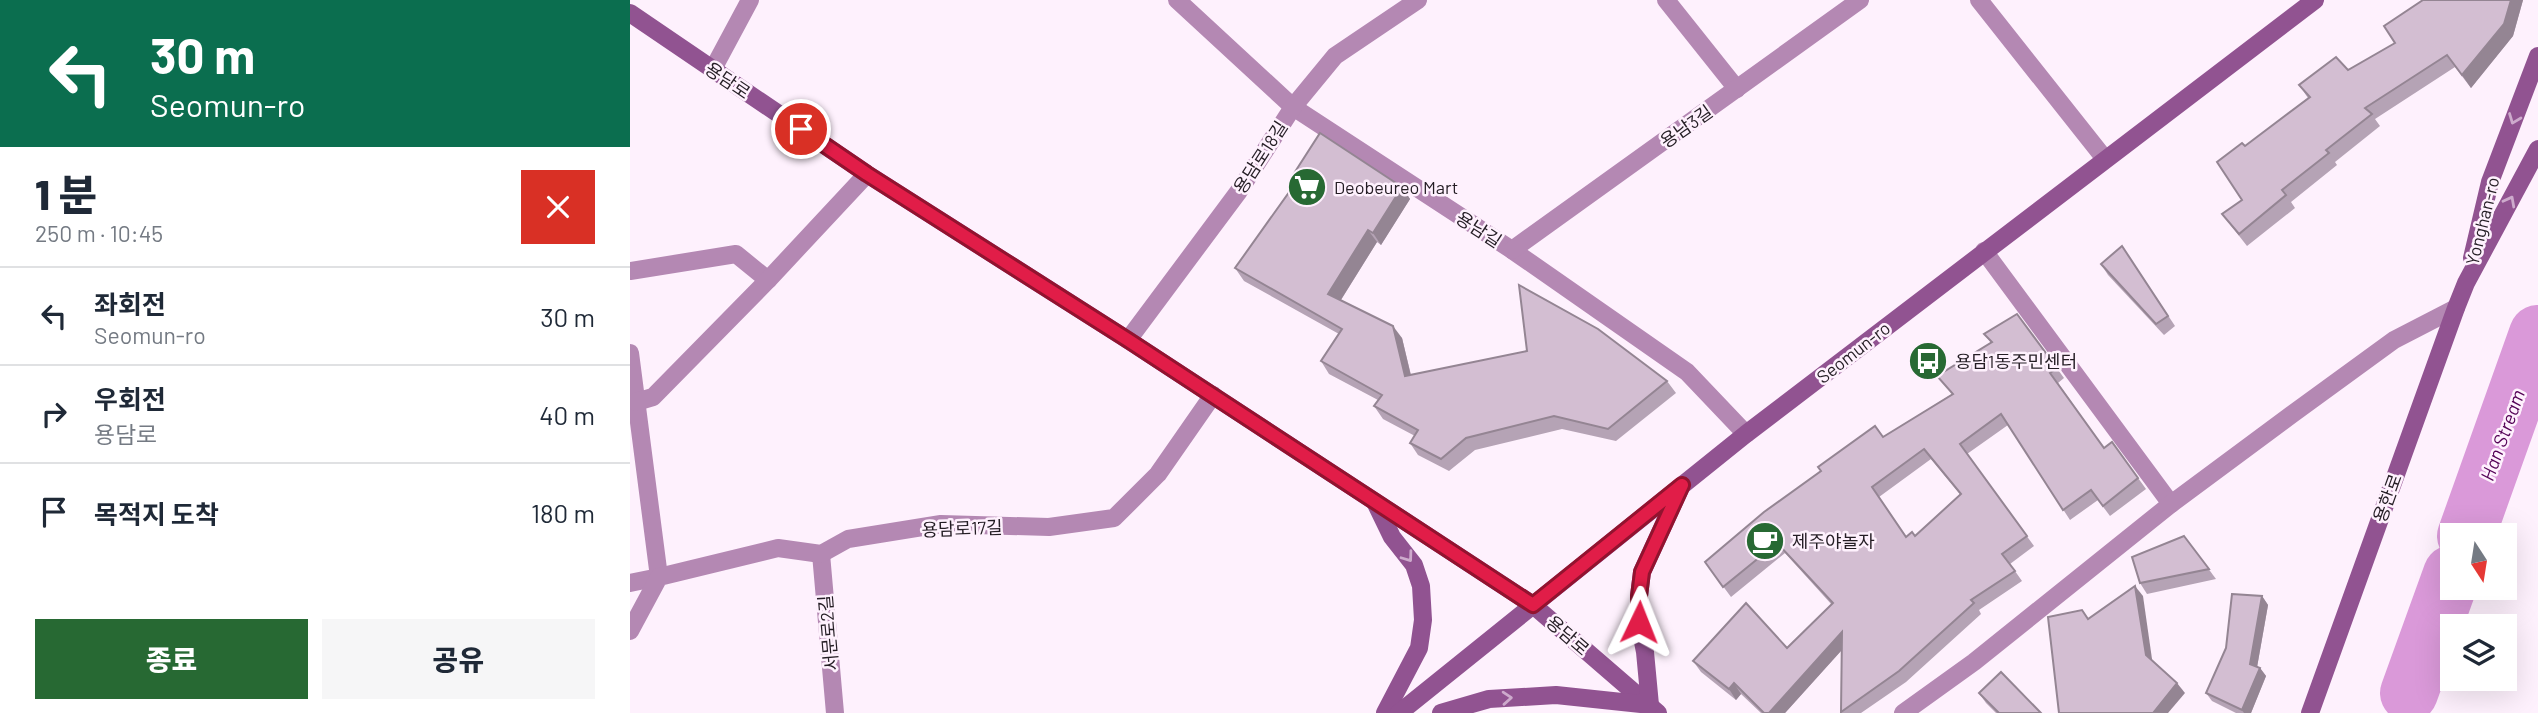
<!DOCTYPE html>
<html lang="ko">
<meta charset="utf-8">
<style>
body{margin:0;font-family:Barlow,"Noto Sans KR",sans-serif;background:#f6f6f7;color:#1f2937;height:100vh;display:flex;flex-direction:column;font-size:26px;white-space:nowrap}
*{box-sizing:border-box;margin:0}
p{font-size:23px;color:#747a83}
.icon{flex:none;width:38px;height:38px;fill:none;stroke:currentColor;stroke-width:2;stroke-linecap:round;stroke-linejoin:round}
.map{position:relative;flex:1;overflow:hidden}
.sheet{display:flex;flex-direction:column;background:#fff;width:630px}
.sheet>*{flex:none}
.top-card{background:#0b6e4f;color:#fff;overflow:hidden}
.needle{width:46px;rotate:168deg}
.buttons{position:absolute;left:1810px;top:523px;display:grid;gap:14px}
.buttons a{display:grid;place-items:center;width:77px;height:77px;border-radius:0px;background:#fff;box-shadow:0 7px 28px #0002;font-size:35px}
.pin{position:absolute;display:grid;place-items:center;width:60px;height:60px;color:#fff;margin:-30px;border:4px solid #fff;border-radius:50%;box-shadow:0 2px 7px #0007}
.me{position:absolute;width:77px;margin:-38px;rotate:2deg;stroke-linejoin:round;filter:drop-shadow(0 0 5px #0008)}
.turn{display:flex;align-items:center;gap:24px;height:147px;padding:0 35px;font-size:32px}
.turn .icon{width:91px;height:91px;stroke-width:2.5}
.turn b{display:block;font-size:49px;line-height:60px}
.round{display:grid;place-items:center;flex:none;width:74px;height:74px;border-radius:0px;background:#f6f6f7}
.summary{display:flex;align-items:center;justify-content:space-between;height:119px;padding:0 35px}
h1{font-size:42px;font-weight:800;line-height:52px}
.action{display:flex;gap:14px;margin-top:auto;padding:14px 35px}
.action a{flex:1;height:80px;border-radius:0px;background:#276933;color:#fff;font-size:28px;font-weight:800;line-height:80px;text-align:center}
.action a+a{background:#f6f6f7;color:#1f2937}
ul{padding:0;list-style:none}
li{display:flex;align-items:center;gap:21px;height:98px;padding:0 35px;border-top:2px solid #e0e1e3}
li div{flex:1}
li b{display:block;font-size:26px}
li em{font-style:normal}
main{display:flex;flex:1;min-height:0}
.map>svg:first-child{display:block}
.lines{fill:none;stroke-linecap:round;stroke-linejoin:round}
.river{stroke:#da99d9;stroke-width:58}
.street{stroke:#b488b3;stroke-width:18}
.secondary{stroke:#915391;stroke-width:18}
.wall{fill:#b5a3b5;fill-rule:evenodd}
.shaded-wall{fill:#948593}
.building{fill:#d3bed2;stroke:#948593;stroke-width:2;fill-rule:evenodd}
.oneway{stroke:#cdaacc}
.route-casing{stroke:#92132f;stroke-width:18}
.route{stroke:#e11d48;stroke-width:12}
.labels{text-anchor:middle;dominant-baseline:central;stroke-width:5;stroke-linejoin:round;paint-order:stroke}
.street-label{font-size:18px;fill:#241d24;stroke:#fef1fd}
.poi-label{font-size:18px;fill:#241d24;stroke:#fef1fd;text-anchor:start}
.water-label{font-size:19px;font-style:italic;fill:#530155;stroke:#fef1fd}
</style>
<main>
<section class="sheet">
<div class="top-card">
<div class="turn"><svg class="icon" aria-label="left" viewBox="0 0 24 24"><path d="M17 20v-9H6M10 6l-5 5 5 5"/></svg><div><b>30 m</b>Seomun-ro</div></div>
</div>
<div class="summary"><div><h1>1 분</h1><p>250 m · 10:45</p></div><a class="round" style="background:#d93025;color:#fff"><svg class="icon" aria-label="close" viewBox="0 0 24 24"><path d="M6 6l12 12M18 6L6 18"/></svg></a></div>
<ul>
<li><svg class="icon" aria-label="left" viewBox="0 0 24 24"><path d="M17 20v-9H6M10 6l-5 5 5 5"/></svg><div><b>좌회전</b><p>Seomun-ro</p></div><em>30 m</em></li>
<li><svg class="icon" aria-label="right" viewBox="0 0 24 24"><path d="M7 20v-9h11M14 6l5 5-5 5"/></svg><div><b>우회전</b><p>용담로</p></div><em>40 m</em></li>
<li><svg class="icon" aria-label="arrive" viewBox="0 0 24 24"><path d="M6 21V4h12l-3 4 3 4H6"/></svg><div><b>목적지 도착</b></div><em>180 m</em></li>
</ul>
<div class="action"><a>종료</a><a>공유</a></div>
</section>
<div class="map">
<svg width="1908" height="713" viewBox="0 0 1908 713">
<rect width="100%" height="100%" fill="#fef1fd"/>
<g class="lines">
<g class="river">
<polyline points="1836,536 1908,334"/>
<polyline points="1779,693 1822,574"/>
</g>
<g class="street">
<polyline points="547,0 663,107 882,250 1057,372 1116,434"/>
<polyline points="1036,0 1107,89"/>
<polyline points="1349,0 1475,159"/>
<polyline points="83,69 120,0"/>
<polyline points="882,250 1230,0"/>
<polyline points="1354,251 1541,504"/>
<polyline points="0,271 106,254 138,280"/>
<polyline points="498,340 609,191 663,107 705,56 788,0"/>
<polyline points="0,353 29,577 0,583"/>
<polyline points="6,402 23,397 138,280 237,174"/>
<polyline points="191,554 205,713"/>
<polyline points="0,631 29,577 148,548 191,554 218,539 311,524 419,527 484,518 528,474 583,395"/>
<polyline points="1273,713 1344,662 1541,504 1661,415 1764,340 1826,308"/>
</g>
<g class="secondary">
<polyline points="0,13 237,174 498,340 903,605 1028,713"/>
<polyline points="1842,258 1860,182 1908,56"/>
<polyline points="745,502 762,537 784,565 791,586 793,620 789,648 755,713"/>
<polyline points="769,713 1116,434 1685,0"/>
<polyline points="811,713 859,699 926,695 1020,705 1015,652 1009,622 1009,596 1012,572 1050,489"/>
<polyline points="1680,713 1826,308 1836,283 1908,149"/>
</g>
</g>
<g class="wall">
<polygon points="1793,0 1893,0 1883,36 1841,88 1825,67 1745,119 1750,126 1705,162 1707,165 1661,202 1665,208 1617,246 1592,214 1612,200 1615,146 1678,98 1669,85 1718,70 1765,43"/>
<polygon points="661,178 772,187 780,199 751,245 747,242 711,300 772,338 781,375 1037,381 1046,393 986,441 932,429 845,450 819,471 788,455 780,443 785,436 753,419 744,406 748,400 699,374 691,361 709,334 614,281 605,268 665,183"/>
<polygon points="1492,246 1545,326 1534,335 1478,275 1471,264"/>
<path d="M1387 314 1434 378 1428 383 1474 448 1482 442 1516 489 1480 516 1468 500 1440 520 1378 425 1337 454 1404 546 1380 564 1392 581 1349 610 1351 614 1276 682 1231 713H1211V651L1155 713H1131L1111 694 1106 700 1071 672 1063 661 1157 648 1202 605 1155 553 1101 597 1075 562 1253 437 1322 394 1307 376 1361 343 1354 334ZM1301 459 1330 494 1285 536H1276L1249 497Z"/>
<polygon points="1554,536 1586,579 1517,594 1510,583"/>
<polygon points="1632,596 1638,605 1627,667 1630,668 1636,676 1621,713 1606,713 1582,701 1576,693"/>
<polygon points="1349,693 1411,713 1366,713 1356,703"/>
</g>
<g class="shaded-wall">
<polygon points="1881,0 1893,0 1883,36 1841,88 1832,75"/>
<polygon points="772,187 780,199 751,245 743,233"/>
<polygon points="738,230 747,242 707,306 698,294"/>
<polygon points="763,326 772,338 784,389 775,376"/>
<polygon points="1505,586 1513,596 1523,666 1516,655"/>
<polygon points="1632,596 1638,605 1626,673 1620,664"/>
<polygon points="1212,632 1219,642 1155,713 1139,713"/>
<polygon points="1630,668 1636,676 1621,713 1614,713 1612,710"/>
<polygon points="1104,683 1111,694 1106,700 1099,689"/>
<polygon points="1547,683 1555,693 1538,713 1523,713"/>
</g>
<g class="building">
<polygon points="1793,0 1881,0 1874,24 1832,75 1817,55 1735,108 1742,114 1696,150 1699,153 1652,190 1656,195 1609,234 1592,214 1612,200 1587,162 1612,143 1615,146 1680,97 1669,85 1706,57 1718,70 1765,43 1754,26"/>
<polygon points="690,133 772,187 743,233 738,230 698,294 763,326 775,376 897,351 889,285 968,329 1037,381 978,429 924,416 836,438 811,459 780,443 788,430 744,406 752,395 691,361 712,329 605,268 667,181 661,178"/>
<polygon points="1492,246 1538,316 1526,324 1471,264"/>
<path d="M1387 314 1427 368 1420 373 1474 448 1482 442 1508 478 1473 506 1461 490 1433 510 1371 414 1330 444 1397 536 1372 554 1385 571 1341 600 1344 603 1269 671 1211 712 1212 632 1139 713H1134L1104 683 1099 689 1063 661 1116 603 1157 648 1203 603 1147 543 1093 587 1075 562 1134 512 1191 471 1188 467 1245 426 1253 437 1323 394 1307 376 1362 342 1354 334ZM1294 449 1331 494 1285 536 1282 532 1276 537 1242 487Z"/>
<polygon points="1554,536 1579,569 1510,583 1502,557"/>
<polygon points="1505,586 1516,655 1547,683 1523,713 1429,713 1418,617 1452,610 1458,619"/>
<polygon points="1602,594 1632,596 1620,664 1630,668 1612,710 1576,693 1596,648"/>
<polygon points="1371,672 1411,713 1369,713 1349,693"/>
</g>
<defs><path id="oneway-chevron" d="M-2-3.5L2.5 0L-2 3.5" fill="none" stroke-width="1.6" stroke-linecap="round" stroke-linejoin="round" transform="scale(1.75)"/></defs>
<g class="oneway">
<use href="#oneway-chevron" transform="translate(1884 119) rotate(111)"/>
<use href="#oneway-chevron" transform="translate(1880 201) rotate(-62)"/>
<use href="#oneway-chevron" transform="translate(778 557) rotate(54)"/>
<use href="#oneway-chevron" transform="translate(877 698) rotate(-4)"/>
</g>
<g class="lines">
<g class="route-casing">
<polyline id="route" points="171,129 237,174 498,340 903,605 1052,485 1012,572 1009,596 1009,622"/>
</g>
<use href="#route" class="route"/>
</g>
<defs>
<g id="supermarket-disc" transform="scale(2.0125)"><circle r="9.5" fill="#276933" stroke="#fef1fd"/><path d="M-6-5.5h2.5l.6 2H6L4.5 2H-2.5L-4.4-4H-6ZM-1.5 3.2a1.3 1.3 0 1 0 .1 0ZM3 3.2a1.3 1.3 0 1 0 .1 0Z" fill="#fff"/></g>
<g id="bus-disc" transform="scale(2.0125)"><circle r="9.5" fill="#276933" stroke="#fef1fd"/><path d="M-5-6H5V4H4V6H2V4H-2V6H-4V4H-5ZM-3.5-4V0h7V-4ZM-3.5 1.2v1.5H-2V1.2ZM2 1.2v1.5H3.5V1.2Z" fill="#fff"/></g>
<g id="cafe-disc" transform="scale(2.0125)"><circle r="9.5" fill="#276933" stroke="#fef1fd"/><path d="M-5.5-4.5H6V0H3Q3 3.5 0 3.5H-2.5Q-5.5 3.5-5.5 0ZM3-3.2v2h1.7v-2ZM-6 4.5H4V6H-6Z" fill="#fff"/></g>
</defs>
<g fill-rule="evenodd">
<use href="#supermarket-disc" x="677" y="187"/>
<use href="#bus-disc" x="1298" y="361"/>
<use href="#cafe-disc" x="1135" y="541"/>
</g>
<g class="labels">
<g class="street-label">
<text transform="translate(98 80) rotate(34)">용담로</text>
<text transform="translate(1056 126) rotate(-35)">용남3길</text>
<text transform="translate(630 157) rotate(-57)">용담로18길</text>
<text transform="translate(1852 221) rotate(-76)">Yonghan-ro</text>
<text transform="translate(849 229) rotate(33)">용남길</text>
<text transform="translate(1223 352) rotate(-38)">Seomun-ro</text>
<text transform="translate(1757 498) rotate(-70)">용한로</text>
<text transform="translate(332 528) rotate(-2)">용담로17길</text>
<text transform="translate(198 633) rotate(-95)">서문로2길</text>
<text transform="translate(938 635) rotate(41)">용담로</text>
</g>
<g class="poi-label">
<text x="704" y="187">Deobeureo Mart</text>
<text x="1325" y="361">용담1동주민센터</text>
<text x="1162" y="541">제주야놀자</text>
</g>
<g class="water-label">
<text transform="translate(1872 435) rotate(-70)">Han Stream</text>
</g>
</g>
</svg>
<div class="buttons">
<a><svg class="needle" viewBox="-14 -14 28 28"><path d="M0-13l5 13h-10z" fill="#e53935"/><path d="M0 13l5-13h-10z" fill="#747a83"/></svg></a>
<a><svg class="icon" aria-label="layers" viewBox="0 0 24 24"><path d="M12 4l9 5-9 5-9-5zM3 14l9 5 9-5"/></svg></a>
</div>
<div class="pin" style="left:171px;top:129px;background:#d93025"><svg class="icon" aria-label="arrive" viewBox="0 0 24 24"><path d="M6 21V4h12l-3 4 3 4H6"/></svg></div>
<svg class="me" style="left:1009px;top:622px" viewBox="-20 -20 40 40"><path d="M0-17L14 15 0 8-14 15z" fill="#e11d48" stroke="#fff" stroke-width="4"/></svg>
</div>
</main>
